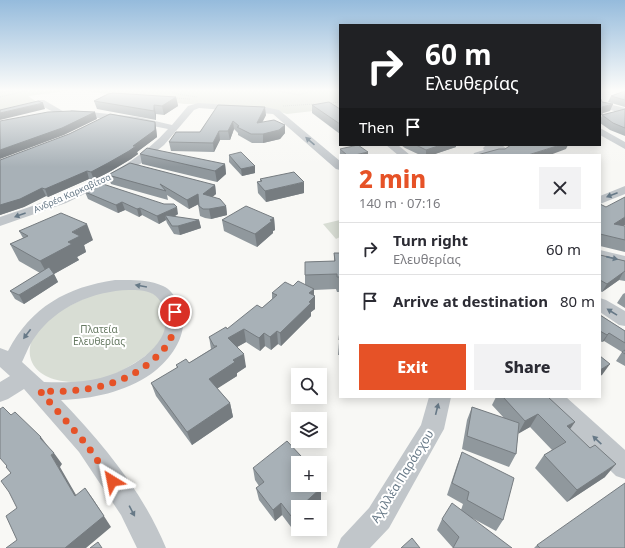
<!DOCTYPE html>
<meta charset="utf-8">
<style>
body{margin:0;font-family:"Noto Sans",sans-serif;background:#f2f2f3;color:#2b2b33;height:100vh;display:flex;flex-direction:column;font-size:15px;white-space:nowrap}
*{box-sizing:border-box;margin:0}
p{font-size:13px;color:#7c7c81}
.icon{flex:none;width:22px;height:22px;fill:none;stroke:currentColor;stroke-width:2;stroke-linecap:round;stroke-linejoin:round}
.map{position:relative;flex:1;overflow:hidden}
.sheet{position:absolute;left:339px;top:154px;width:262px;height:244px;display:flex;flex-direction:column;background:#fff;border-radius:0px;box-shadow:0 2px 10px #0003}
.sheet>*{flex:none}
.guide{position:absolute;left:339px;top:24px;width:262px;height:122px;border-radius:0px;box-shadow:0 2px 10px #0003;background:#202124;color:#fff;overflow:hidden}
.controls{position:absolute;left:291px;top:368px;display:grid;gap:8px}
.controls a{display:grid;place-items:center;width:36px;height:36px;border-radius:0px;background:#fff;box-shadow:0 2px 10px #0003;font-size:20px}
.pin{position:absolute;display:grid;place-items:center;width:34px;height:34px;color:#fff;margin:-17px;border:2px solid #fff;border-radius:50%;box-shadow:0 1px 4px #0007}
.me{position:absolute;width:44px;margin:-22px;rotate:325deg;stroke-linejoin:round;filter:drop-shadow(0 0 3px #0008)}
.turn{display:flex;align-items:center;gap:14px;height:84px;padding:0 20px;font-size:18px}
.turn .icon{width:52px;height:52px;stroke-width:2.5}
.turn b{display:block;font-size:28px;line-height:34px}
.then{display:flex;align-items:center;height:38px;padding:0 20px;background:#0003;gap:8px;font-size:15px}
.round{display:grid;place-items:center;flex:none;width:42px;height:42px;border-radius:0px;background:#f2f2f3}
.headline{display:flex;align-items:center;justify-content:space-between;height:68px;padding:0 20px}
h1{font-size:24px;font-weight:800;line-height:30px;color:#e65227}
.button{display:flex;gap:8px;margin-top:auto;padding:8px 20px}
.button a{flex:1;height:46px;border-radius:0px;background:#e65227;color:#fff;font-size:16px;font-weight:800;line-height:46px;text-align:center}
.button a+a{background:#f2f2f3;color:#2b2b33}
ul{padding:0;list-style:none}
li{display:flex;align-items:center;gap:12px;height:52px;padding:0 20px;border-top:1px solid #e1e1e2}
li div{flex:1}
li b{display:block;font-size:15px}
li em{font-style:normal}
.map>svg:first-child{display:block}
.green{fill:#d8ddd4}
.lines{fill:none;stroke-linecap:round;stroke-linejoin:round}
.path{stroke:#b9bdc0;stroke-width:1;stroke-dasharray:1 1;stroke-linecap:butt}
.minor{fill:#c1c6ca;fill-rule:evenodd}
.wall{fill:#90989d}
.shaded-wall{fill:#767c80}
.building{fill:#a8b1b7;stroke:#767c80}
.oneway{fill:#677987}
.route{stroke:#e65227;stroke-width:7;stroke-dasharray:0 12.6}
.labels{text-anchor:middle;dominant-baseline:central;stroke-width:4;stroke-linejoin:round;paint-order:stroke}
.far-street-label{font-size:9px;fill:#677987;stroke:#fff}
.park-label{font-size:10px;fill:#667962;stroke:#fff}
.near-street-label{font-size:12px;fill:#677987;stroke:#fff}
</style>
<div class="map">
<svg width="625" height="548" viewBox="0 0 625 548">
<rect width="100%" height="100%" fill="#f8f8f5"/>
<g class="green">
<polygon points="0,90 74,90 28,96 40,104 0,116"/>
<polygon points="77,90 340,90 340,108 287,114 277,111 214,104 185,104"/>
<polygon points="340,220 340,237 336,239 323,224"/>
<path d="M104 288 145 289 164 300C165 306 169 312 169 318 170 321 167 326 166 329 159 345 151 353 136 362 119 373 101 382 80 382 34 384 12 354 47 317 51 313 58 311 63 309 77 302 91 295 104 288Z"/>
</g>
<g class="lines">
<g class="path">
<polyline points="130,90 134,94 144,95"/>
<polyline points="142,90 145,95"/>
<polyline points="169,90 177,94 197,97"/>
<polyline points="274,90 299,95 315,90"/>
<polyline points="0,92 14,91 13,90"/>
<polyline points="0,97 30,90"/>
<polyline points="175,98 190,99"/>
<polyline points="329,103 340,102"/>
<polyline points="283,106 315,104"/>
</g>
<g class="minor">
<polygon points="38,100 44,100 66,113 65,115 59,115 38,104"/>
<polygon points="600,102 625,108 625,114 600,107"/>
<path d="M198 103 265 107 279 110 340 161V170L336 169 273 114 199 108 194 110 164 145 143 162 125 174 66 203 0 226V217C59 197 125 177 168 129L138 123 74 115 71 114 70 112 71 110 138 117 172 125 188 106Z"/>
<polygon points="600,128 625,142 625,149 600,135"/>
<polygon points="386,145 398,145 410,155 398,155"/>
<polygon points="486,145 502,145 509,151 502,155 473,155 474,153 484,150 483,148"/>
<polygon points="625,186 625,194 600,204 600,196"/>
<polygon points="600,250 625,256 625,266 600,260"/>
<path d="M115 280C131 280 148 279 163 286 170 289 174 295 177 301 194 328 173 358 151 374 125 392 92 399 61 400 103 444 143 492 166 548H137L121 515 79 452 24 389 8 399 0 402V382L10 376 0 367V348L8 351C31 307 67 287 115 280ZM129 290C137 290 146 290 153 294 167 303 169 325 161 338 153 352 138 362 124 369 100 382 71 383 44 382L22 362C26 354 29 345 35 337 56 307 93 291 129 290Z"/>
<polygon points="600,298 606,300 625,311 625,326 619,325 600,312"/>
<polygon points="429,397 451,397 444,429 440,436 389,528 370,548 337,548 341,538 369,508 421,425"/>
<polygon points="540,397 566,397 625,450 625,479 616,476 543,404"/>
</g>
</g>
<g class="wall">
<polygon points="625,91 625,107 608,102 611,96"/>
<polygon points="176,97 178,106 164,115 156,114 156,120 97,109 94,101"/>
<polygon points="218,105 266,115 262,123 285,133 280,139 263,143 252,143 238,135 238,133 234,129 230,140 220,140 214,152 171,151 169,142 200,132"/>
<polygon points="312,105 340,109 340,134 312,113"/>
<polygon points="625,109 625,136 610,130 600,123 600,120 602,115"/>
<polygon points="155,122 156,128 157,137 137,152 138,154 131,159 111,171 94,180 89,179 48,197 46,196 24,207 0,215 0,160"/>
<polygon points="401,145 456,145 456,147 432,155 420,155 405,148"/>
<polygon points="340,149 368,155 340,155 340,159"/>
<polygon points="140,154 225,164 226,174 217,182 142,164"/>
<polygon points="229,155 255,173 242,176 229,162"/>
<polygon points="108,175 215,185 216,194 212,197 226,206 227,215 211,219 205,218 200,216 198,204 189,209 167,195 168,200 111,184"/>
<polygon points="260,179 304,193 266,202 258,193 257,182 260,181"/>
<polygon points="85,192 178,214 174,217 199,220 201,228 180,235 174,234 167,223 166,220 159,224 142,215 139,217 125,210 118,213 88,199"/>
<polygon points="600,204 624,226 625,226 625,252 600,246"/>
<polygon points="274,218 275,230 273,231 273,233 257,247 224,231 222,220"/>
<polygon points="19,231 93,240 84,245 86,252 77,257 79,260 54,274 58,282 24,304 15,299 10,291 40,273 19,261 10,244 23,238"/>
<polygon points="334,253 340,253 340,292 337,292 336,289 314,290 314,296 315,296 315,309 311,312 311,316 281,346 278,344 271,350 265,346 260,351 246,342 237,347 246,367 237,373 237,376 217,388 230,403 233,417 192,445 156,396 151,383 177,368 176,365 189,363 211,349 209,337 227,329 262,308 272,299 272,293 293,286 305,285 305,262 334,261"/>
<polygon points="600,255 625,261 625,281 619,280 602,292 600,291"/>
<polygon points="625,293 625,308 617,303 623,294"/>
<polygon points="600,315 625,331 625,366 616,361 622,352 604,341 602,342 600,341"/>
<polygon points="340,329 340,355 338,355"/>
<polygon points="496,397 548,397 570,429 605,477 567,502 535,468 544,455 552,450 530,427 518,433 516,454 509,467 462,449 467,420 472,407 504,418 492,405"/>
<polygon points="462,452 503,520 496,531 472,518 453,548 437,530 442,519 461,510 463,504 447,495 457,465"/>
<polygon points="298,463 321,500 298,507 298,521 291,527 282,515 275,521 259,500 256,488 259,486 255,480 253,468"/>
<polygon points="537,545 625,548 534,548"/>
</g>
<g class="shaded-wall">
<polygon points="176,97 178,106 164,115 162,106"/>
<polygon points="43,103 45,109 0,120 0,113"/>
<polygon points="613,104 610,111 600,114 602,107"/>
<polygon points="154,105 156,114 156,120 154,111"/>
<polygon points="265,107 266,115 257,132 257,123"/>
<polygon points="95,112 97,119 64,135 0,159 0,150"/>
<polygon points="233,121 234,129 230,140 228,131"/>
<polygon points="155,122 156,128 157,137 137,152 138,154 131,159 111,171 94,180 91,172 133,146"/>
<polygon points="285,125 285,133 280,139 263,143 263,134"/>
<polygon points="219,131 220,140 214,152 213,143"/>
<polygon points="441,145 456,145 456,147 432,155 426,155 426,150"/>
<polygon points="560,145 568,145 566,149 550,155 528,155"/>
<polygon points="368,152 368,155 355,155"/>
<polygon points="225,164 226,174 217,182 215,171"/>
<polygon points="255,166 255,173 242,176 241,169"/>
<polygon points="87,171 89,179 48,197 45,189"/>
<polygon points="304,182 304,193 266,202 265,191"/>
<polygon points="215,185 216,194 205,203 203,194"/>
<polygon points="42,188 46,196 24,207 0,215 0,205"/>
<polygon points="198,194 199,204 189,209 187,200"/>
<polygon points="122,202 125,210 118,213 116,205"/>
<polygon points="226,206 227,215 211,219 209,209"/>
<polygon points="177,207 178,214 167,220 165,215 166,220 159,224 157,216"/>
<polygon points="140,208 142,215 139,217 137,209"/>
<polygon points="625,217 625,225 608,235 614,224"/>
<polygon points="274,218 275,230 273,231 273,233 257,247 255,234 270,220"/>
<polygon points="199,220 201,228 180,235 178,226"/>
<polygon points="87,224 93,240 84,245 86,252 77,257 79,260 54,274 58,282 24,304 19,295 49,277 40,261 68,242 72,232"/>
<polygon points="624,271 619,280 602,292 607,284"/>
<polygon points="314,289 314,297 315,296 315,309 311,312 311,316 281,346 280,333 309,293"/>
<polygon points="244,329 246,342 230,351 228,338"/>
<polygon points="277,331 278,344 271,350 270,337"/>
<polygon points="264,333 265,346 260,351 259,338"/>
<polygon points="609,333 604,341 602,342 607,335"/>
<polygon points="244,354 246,367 237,373 237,376 212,392 209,379 233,360"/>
<polygon points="610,364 602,375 600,376 600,370"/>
<polygon points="230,403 233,417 192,445 187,432"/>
<polygon points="538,414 530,427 518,434 525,421"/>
<polygon points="575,422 566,435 567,426"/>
<polygon points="41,437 50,449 40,438"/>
<polygon points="54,453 62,464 60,467 83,507 75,496 51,455"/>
<polygon points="301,456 302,463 298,463 296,461"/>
<polygon points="616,464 605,477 567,502 577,490"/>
<polygon points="85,488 93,499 111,527 86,548 65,548"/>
<polygon points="321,488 321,500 313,507 300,507"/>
<polygon points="281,503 282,515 275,521 273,510"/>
<polygon points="298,509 298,521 291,527 291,516"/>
</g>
<g class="building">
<polygon points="625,91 625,100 611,96"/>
<polygon points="113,93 176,97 162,106 154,105 154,111 94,101 108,94"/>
<polygon points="601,99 602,102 613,104 602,107 602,115 600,114 600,100"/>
<polygon points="38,101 43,103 0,113 0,110"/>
<polygon points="329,102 340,109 340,124 312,105"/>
<polygon points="218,105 265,107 257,123 274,120 285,125 279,130 263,134 251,134 237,127 239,126 233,121 228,131 219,131 213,143 169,142 176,132 200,132"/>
<polygon points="625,109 625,128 613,123 602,115"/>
<polygon points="72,111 95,112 62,128 0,150 0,121 48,112"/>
<polygon points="110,114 155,122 155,130 133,146 136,146 129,151 108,163 91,172 87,171 45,189 42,188 20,199 0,205 0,160 69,134"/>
<polygon points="358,145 368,152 355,155 347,155 340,149"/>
<polygon points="416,145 441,145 426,150"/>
<polygon points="511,145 560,145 528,155 477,155 499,149 505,149"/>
<polygon points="147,148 225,164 215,171 140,154"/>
<polygon points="241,152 255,166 241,169 229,155"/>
<polygon points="130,163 215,185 203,194 220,199 226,206 209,209 203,209 199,206 198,194 187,200 160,184 166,191 108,175"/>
<polygon points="294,172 304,182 265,191 257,182 262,181 260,179"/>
<polygon points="103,184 164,204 174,204 177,207 157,216 140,208 137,209 122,202 116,205 85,192"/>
<polygon points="625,197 625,217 614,224 625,226 625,240 600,234 600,204 606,207"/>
<polygon points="246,206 274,218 270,220 272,221 255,234 222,220"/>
<polygon points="61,213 87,224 72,232 80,236 68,242 72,244 40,261 10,244 28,236 19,231"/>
<polygon points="165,215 199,220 178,226 172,226"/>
<polygon points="334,253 340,253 340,277 337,277 337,274 305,275 305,262 335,261"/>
<polygon points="600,255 625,261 625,271 607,284 600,280"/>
<polygon points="49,267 54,274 19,295 10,291"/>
<polygon points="298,281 314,289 309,293 315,296 309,302 311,303 280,333 277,331 270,337 264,333 259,338 244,329 228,338 244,354 233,360 235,362 209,379 230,403 187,432 151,383 178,367 176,365 186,359 189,363 217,346 214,346 209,337 226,327 227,329 257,305 262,308 277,295 272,293 285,282 293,286"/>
<polygon points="600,315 625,331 625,343 609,333 607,335 600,331"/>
<polygon points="340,329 340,340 339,340"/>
<polygon points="625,350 625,354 622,352"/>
<polygon points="600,356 610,364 600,370"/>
<polygon points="503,397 548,397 575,422 567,426 590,448 595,445 616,464 577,490 544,455 566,442 538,414 525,421"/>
<polygon points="3,407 11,415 15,412 41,437 40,438 54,453 51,455 75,496 85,488 104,516 65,548 6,548 17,540 6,516 17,508 9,492 1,481 11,473 6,467 7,466 0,458 0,409"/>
<polygon points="472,407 519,423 516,454 467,436"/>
<polygon points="287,441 301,456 296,461 299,463 298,463 298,485 318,485 321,488 300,507 298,507 298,509 291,516 281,503 273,510 256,488 264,482 253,468"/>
<polygon points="462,452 514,478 503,520 467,500 469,492 452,483"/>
<polygon points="625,483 625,548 540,548 537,545"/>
<polygon points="452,503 512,548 453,548 459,537 442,519"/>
<polygon points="412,538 420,548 401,548"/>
<polygon points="98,542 102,548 90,548"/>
</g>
<defs><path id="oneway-solid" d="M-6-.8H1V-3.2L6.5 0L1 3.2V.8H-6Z"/></defs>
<g class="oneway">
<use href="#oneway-solid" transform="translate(310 141) rotate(-139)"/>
<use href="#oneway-solid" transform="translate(612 195) rotate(159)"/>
<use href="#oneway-solid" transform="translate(20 215) rotate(160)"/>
<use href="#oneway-solid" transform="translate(612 258) rotate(13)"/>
<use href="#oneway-solid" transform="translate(141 286) rotate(-170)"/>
<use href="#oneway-solid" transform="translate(612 312) rotate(-148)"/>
<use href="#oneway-solid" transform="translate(27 334) rotate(127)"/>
<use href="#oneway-solid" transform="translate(437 409) rotate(-76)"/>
<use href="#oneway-solid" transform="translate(597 440) rotate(-137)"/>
<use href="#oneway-solid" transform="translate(132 511) rotate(62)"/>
</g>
<linearGradient id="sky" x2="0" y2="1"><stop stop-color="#95bbdc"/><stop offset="0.54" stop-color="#fcfcfa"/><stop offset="1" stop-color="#fcfcfa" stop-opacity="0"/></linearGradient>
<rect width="625" height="167" fill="url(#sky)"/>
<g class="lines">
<path class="route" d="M112 481 86 444 40 391C81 393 124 387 155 358 169 346 177 331 175 312"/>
</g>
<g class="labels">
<g class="far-street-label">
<text transform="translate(72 193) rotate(-24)">Ανδρέα Καρκαβίτσα</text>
</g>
<g class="park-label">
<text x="99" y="329">Πλατεία<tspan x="99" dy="12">Ελευθερίας</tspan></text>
</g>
<g class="near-street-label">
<text transform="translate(402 476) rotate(-58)">Αχιλλέα Παράσχου</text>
</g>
</g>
</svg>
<div class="controls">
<a><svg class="icon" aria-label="search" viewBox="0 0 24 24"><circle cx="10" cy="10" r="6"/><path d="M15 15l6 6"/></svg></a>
<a><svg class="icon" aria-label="layers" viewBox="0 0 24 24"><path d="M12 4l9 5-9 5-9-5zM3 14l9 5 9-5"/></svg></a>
<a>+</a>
<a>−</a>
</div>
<div class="pin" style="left:175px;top:312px;background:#d93025"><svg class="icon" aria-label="arrive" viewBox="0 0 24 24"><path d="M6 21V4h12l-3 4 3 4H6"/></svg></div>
<svg class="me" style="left:112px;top:481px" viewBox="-20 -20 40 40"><path d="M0-17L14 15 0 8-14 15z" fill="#e65227" stroke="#fff" stroke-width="4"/></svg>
<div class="guide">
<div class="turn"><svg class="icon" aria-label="right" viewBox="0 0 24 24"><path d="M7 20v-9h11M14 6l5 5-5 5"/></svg><div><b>60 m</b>Ελευθερίας</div></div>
<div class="then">Then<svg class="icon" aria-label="arrive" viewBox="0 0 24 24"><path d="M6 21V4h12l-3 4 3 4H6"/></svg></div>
</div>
<section class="sheet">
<div class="headline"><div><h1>2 min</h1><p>140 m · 07:16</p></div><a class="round"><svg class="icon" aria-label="close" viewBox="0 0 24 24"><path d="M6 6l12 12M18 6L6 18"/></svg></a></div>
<ul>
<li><svg class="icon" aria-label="right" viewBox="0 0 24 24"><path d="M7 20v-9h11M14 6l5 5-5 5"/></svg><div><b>Turn right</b><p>Ελευθερίας</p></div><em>60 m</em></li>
<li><svg class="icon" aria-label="arrive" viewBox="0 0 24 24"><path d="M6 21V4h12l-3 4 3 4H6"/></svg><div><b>Arrive at destination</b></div><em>80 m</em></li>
</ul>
<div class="button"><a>Exit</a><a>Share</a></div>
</section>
</div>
